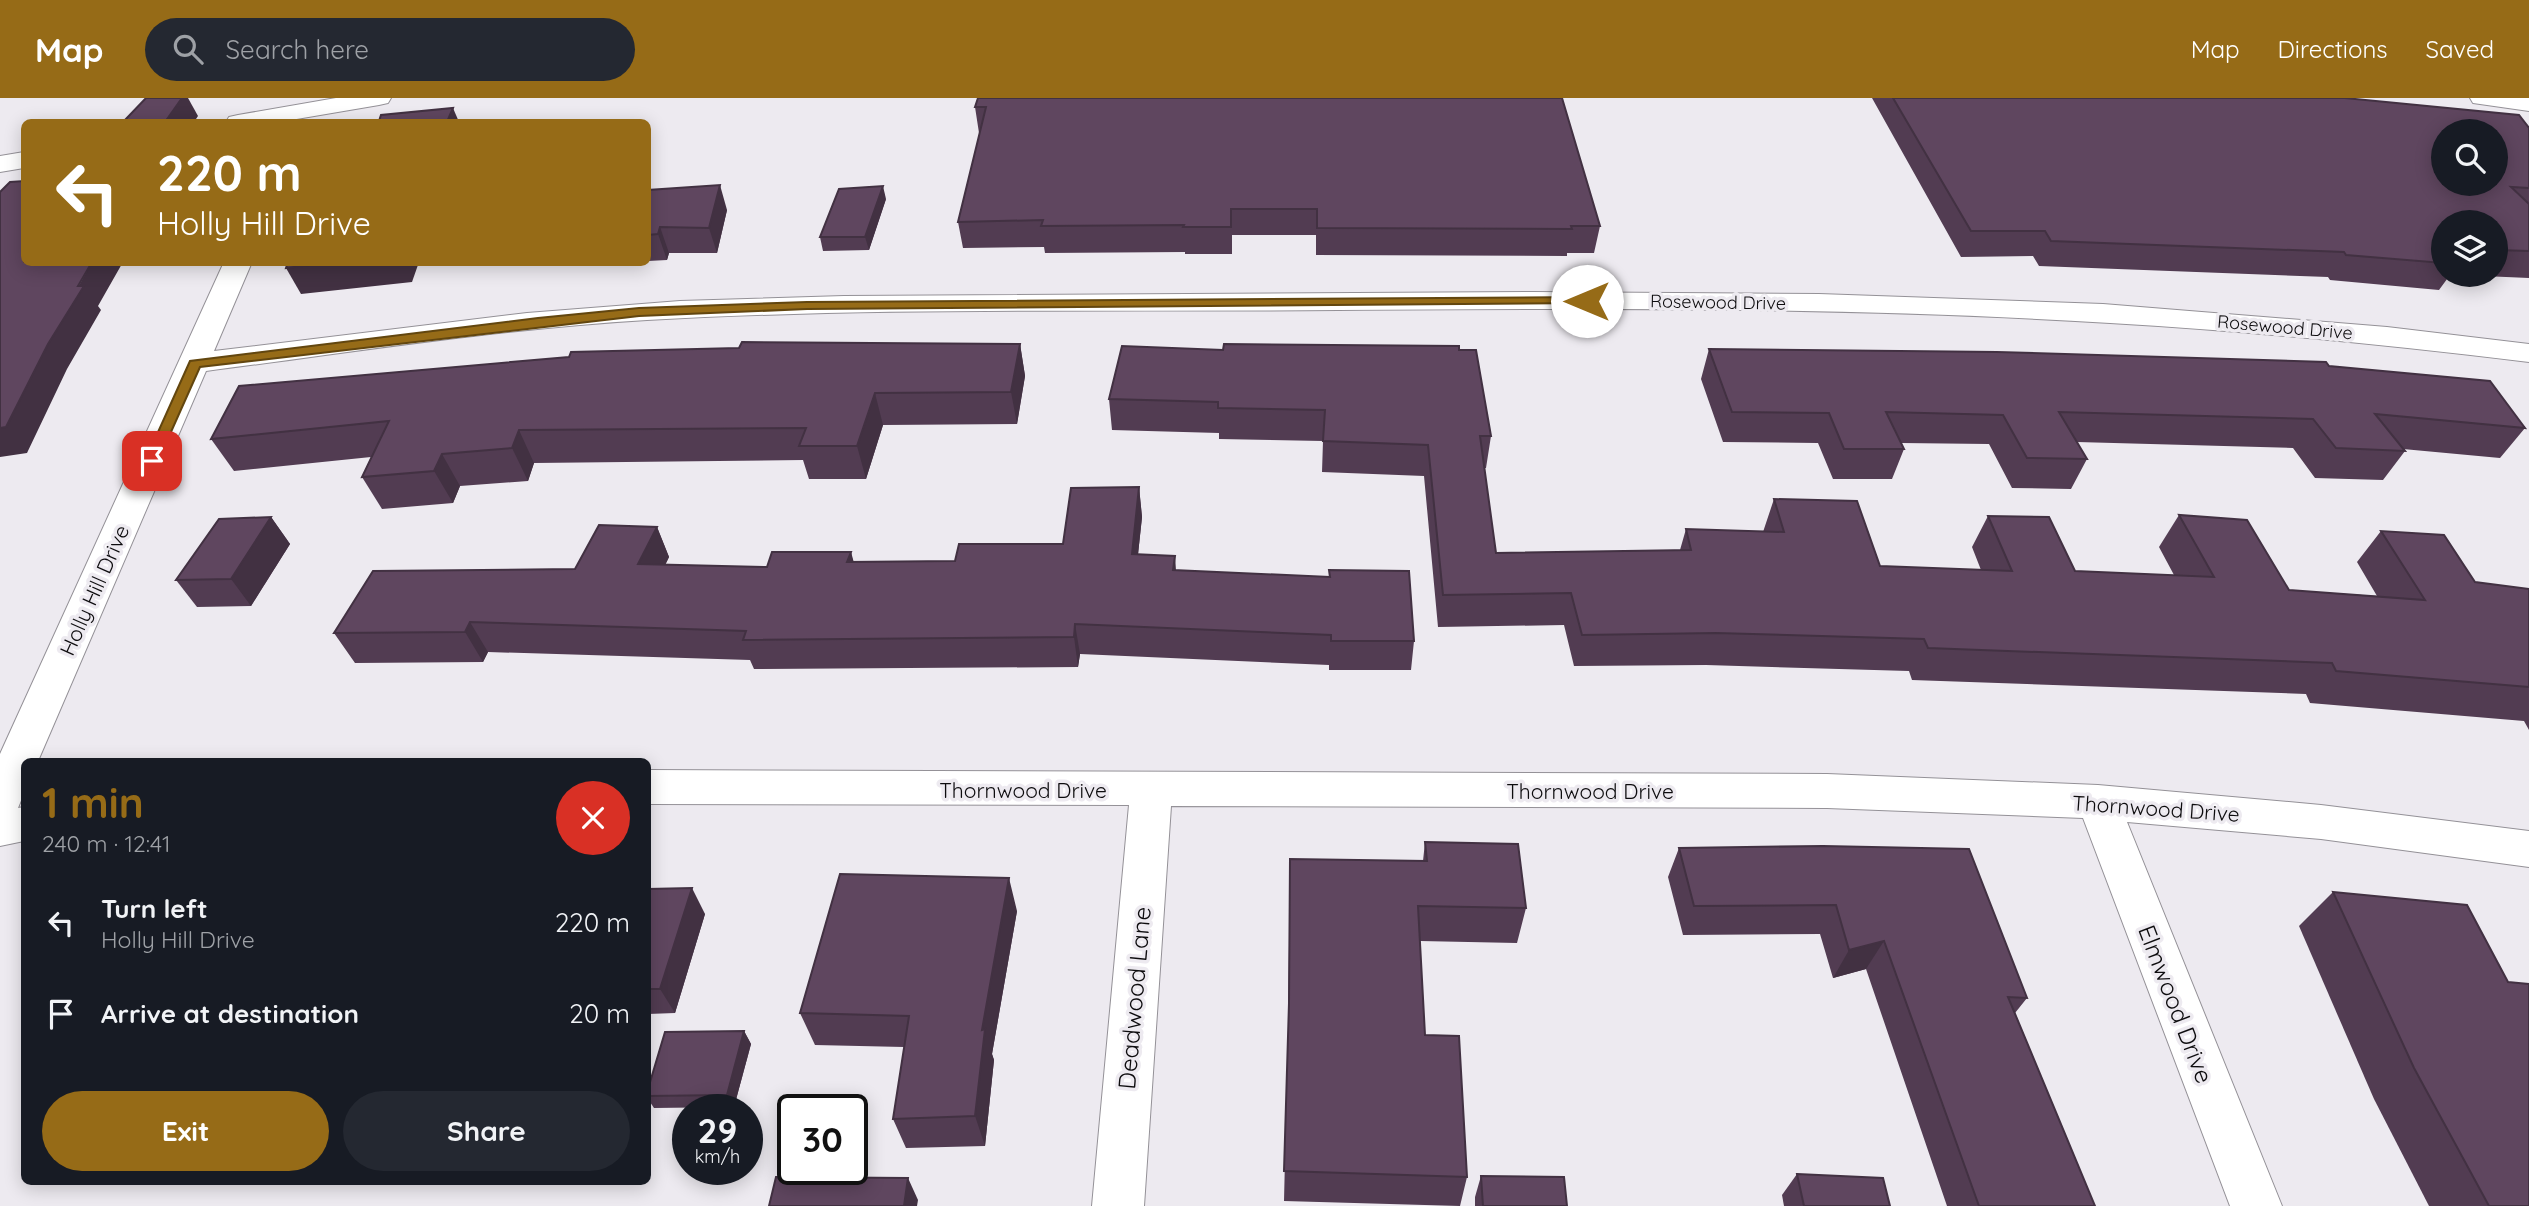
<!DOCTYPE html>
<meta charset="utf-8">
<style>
body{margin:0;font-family:Quicksand,sans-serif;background:#242831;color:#f1f3f6;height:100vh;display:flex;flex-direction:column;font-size:26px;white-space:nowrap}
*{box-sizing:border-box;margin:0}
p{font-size:23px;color:#9ea1a6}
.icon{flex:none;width:38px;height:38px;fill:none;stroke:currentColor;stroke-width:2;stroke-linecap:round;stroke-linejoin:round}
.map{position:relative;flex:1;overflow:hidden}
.panel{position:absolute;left:21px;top:660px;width:630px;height:427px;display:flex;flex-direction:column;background:#171b24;border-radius:10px;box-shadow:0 4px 18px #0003}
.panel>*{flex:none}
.banner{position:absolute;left:21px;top:21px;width:630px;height:147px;border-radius:10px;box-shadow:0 4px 18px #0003;background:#966b17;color:#fff;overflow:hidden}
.buttons{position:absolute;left:2431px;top:21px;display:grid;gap:14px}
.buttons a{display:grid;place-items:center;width:77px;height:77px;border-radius:50%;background:#171b24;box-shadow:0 4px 18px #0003;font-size:35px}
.speed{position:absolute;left:672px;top:996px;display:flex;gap:14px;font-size:35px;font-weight:700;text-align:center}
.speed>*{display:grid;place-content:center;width:91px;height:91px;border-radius:50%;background:#171b24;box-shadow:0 4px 18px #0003;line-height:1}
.speed small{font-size:18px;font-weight:400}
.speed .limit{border:4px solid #111;border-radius:10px;background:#fff;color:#111}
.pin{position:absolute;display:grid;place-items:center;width:60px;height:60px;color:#fff;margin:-30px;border-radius:14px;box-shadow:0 4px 10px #0006}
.me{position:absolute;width:77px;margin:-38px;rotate:270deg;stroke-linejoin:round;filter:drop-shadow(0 0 5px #0008)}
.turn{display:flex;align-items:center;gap:24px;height:147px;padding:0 21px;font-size:32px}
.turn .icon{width:91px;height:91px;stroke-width:2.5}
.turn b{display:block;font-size:49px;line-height:60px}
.round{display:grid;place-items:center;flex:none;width:74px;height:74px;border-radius:37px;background:#242831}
.headline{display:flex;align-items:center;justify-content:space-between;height:119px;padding:0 21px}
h1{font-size:42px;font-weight:700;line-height:52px;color:#966b17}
.primary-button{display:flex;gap:14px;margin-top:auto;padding:14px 21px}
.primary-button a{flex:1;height:80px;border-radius:42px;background:#966b17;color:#fff;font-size:28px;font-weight:700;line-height:80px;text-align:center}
.primary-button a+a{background:#242831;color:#f1f3f6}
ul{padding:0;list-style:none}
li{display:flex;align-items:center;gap:21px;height:91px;padding:0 21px}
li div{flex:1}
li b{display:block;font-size:26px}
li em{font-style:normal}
header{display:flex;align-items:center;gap:42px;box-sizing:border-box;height:98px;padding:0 35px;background:#966b17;color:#fff}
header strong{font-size:33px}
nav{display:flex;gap:38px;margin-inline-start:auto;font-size:24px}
.search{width:490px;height:63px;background:#242831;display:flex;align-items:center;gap:18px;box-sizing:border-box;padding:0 24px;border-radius:38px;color:#9ea1a6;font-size:26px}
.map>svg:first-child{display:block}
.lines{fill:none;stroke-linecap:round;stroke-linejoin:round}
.minor-casing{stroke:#949197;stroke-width:2}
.minor{fill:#fff;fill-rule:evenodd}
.wall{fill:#523c52}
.shaded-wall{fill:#423142}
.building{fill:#5f465f;stroke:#423142;stroke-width:2;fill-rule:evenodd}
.route{fill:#966b17;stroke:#62460f;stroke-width:2}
.labels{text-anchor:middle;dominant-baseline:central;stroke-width:7;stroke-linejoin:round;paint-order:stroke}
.far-street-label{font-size:18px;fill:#0d0c0e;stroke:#edeaf0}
.street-label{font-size:21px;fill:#0d0c0e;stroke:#edeaf0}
.near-street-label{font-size:24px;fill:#0d0c0e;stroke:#edeaf0}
</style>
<header>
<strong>Map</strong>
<div class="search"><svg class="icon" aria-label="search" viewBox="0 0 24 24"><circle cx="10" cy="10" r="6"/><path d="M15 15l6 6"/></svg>Search here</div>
<nav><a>Map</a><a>Directions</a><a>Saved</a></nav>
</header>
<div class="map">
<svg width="2529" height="1108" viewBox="0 0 2529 1108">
<rect width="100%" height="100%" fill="#edeaf0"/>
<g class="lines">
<g class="minor-casing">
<g id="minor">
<polygon points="336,0 391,0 388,5 379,7 279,24 226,24 229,19 238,17"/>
<polygon points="2470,0 2529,0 2529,13 2473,5"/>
<polygon points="24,54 24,70 0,74 0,58"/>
<path d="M224 164H252L214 253 527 215 680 203 844 198 1534 194 1819 196 2103 206 2387 229 2529 246V264C2389 247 2250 233 2110 225 1853 209 1595 210 1338 212 1108 214 877 209 647 222 499 231 352 254 206 273L38 663H24V695L18 710 24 709V743L0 748V656Z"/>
<polygon points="648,672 1827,676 2098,687 2321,707 2529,733 2529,769 2321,741 2127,724 2282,1108 2230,1108 2083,720 1827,710 1171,708 1144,1108 1092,1108 1129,707 648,706"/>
</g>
</g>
<use href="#minor" class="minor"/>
</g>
<g class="wall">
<polygon points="978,0 1600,128 1594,155 1567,155 1567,158 1316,157 1316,137 1232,137 1232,156 1185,156 1185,154 1045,155 1044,149 963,150 958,124 980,35 979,35 975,9"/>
<polygon points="1872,0 2330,0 2529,30 2529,180 2460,177 2496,177 2496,124 2443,124 2443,177 2450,177 2439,192 2330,182 2328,179 2039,168 2033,158 1961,159"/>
<polygon points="648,92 727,112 717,155 669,155 667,162 648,163"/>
<polygon points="886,101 869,152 823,153 820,139"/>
<polygon points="602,164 626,164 602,166"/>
<polygon points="1020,246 1025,278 1017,326 883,327 866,381 809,381 803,362 534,365 528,383 460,388 453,405 382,411 362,379 371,359 234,373 211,341"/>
<polygon points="1709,251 2329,268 2525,330 2500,360 2403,351 2405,353 2383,382 2315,380 2293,350 2077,344 2087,361 2071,391 2012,390 1989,346 1901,345 1904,351 1892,381 1833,381 1818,345 1723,344 1701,281"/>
<polygon points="1223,252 1459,252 1491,338 1486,370 1484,370 1496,455 1680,452 1686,431 1763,434 1774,401 1880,468 1981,472 1972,449 1988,418 2075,473 2174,477 2159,449 2179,417 2289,492 2377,498 2357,464 2381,433 2475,484 2529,491 2529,632 2524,623 2310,605 2306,596 1912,582 1909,573 1706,567 1574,568 1564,527 1438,529 1424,378 1322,374 1323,343 1219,341 1219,335 1112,332 1109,301"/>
<polygon points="1139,389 1142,419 1138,456 1176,472 1414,543 1411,572 1329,572 1329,567 1080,556 1078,569 754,571 750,562 488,554 483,564 355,565 334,535 575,471 657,429 669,459 665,467 767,469 851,454 853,464 955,463 1063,446"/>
<polygon points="271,419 290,446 251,508 197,509 176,482"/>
<polygon points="1425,744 1526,810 1517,845 1420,843 1425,937 1467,1079 1460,1108 1284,1103 1288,934 1290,761 1423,763"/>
<polygon points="1823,748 2027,900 2015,915 2095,1108 1947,1108 1866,871 1833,880 1820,836 1683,837 1668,779 1679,750"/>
<polygon points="648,791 705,816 675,915 648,916"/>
<polygon points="2333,794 2508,884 2529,1108 2429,1108 2374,1001 2299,828"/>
<polygon points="1017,813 992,956 994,962 985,1048 906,1050 893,1021 904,949 815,947 800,915"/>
<polygon points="744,933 751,946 734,1009 654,1010 648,1001 648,998"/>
<polygon points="1797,1076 1890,1108 1784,1108 1782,1097"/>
<polygon points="1481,1078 1567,1108 1475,1108 1475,1099"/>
</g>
<g class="shaded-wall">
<polygon points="182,0 188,0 198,18 194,24 165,24"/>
<polygon points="453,10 459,24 447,24"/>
<polygon points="720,87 727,112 717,155 709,130"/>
<polygon points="883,88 886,101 869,152 865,139"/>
<polygon points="660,129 669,155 667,162 658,136"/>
<polygon points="92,164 123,164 98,208 101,212 67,271 27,355 0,359 0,330"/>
<polygon points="334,164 419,164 412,184 301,196 286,170"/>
<polygon points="1020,246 1025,278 1017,326 1011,294"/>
<polygon points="875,295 883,327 866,381 857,348"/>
<polygon points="519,332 534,365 528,383 512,350"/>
<polygon points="442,356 460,388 453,405 434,373"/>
<polygon points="1139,389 1142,419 1135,485 1132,456"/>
<polygon points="271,419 290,446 251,508 231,481"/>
<polygon points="657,429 669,459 651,496 638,466"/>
<polygon points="851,454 859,483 847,464"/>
<polygon points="1175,458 1177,487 1173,472"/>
<polygon points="470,524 488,554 483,564 465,534"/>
<polygon points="1075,526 1080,556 1078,569 1074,539"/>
<polygon points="1009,780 1017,813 992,956 994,962 985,1048 975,1018 982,932"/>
<polygon points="692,790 705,816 675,915 660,891"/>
<polygon points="1884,843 1866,871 1833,880 1849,852"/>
<polygon points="744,933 751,946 734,1009 727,997"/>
<polygon points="908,1080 918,1102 917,1108 904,1108"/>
</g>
<g class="building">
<polygon points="146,0 182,0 165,24 123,24"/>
<polygon points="978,0 1562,0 1600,128 1571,128 1572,131 1317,130 1317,111 1231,111 1231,129 1183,129 1184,127 1041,128 1043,122 958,124 986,9 975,9"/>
<path d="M1893 0H2345L2519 17 2529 30V90L2511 89 2529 106V153L2496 152V124H2443V165L2346 157 2344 154 2051 143 2045 133H1971ZM2443 33H2496V86H2443Z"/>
<polygon points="453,10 447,24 357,24 379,23 381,17"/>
<polygon points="24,83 24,164 92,164 78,188 84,188 48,246 6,329 0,330 0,94 10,84"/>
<polygon points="720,87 709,130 660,129 658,136 648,137 648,92"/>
<polygon points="883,88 865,139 820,139 839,91"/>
<polygon points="288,164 334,164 286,170"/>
<polygon points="742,244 1020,246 1011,294 875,295 857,348 799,348 806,330 519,332 512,350 442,356 434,373 362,379 389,323 211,341 239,288 569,259 571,254 739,250"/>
<polygon points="1224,246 1459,248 1459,252 1476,252 1491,338 1480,338 1496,455 1691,452 1686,431 1784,434 1774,401 1857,403 1880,468 2012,473 1988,418 2049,419 2075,473 2214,479 2179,417 2247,422 2289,492 2425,502 2381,433 2444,437 2475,484 2529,491 2529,589 2336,573 2332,565 1928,550 1924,541 1716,535 1582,537 1571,495 1443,497 1428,347 1323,343 1325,312 1218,310 1218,304 1109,301 1122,248 1223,252"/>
<polygon points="1709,251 1997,254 2326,264 2329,268 2490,283 2525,330 2375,316 2405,353 2336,350 2313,321 2059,314 2087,361 2027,360 2003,317 1886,314 1904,351 1844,351 1829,315 1732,314"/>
<polygon points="1139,389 1132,456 1175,458 1173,472 1330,479 1329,472 1409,473 1414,543 1331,543 1331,537 1075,526 1074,539 743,542 746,533 470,524 465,534 334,535 373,473 575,471 599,427 657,429 638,466 767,469 772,454 851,454 847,464 955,463 959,446 1063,446 1071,390"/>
<polygon points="271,419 231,481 176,482 219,421"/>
<polygon points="1425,744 1518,746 1526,810 1418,808 1425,937 1459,938 1467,1079 1284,1073 1289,905 1290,761 1427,763"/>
<polygon points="1823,748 1969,751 2027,900 2008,899 2095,1108 1979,1108 1884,843 1849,852 1836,807 1694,808 1679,750"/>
<polygon points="840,776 1009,780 982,932 985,931 975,1018 893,1021 909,918 800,915"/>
<polygon points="692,790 660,891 648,891 648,791"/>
<polygon points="2333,794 2467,807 2508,884 2529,886 2529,1108 2489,1108 2414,970"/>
<polygon points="744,933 727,997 648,998 648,991 665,934"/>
<polygon points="1797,1076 1883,1080 1890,1108 1804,1108"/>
<polygon points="1481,1078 1564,1079 1567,1108 1483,1108"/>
<polygon points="776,1079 908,1080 904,1108 769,1108"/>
</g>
<polygon class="route" points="1587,199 1593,203 1592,205 807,211 639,218 200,269 158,363 152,367 145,363 190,263 538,220 639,210 807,204"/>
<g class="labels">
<g class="far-street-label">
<text transform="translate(1718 204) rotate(1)">Rosewood Drive</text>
<text transform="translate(2285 229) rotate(5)">Rosewood Drive</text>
</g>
<g class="street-label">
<text transform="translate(94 492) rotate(-66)">Holly Hill Drive</text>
<text x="1023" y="692">Thornwood Drive</text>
<text x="1590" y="693">Thornwood Drive</text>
<text transform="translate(2156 710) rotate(4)">Thornwood Drive</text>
</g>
<g class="near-street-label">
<text transform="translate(1134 900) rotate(-85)">Deadwood Lane</text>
<text transform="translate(2176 906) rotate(69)">Elmwood Drive</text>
</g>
</g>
</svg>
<div class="buttons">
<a><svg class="icon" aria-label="search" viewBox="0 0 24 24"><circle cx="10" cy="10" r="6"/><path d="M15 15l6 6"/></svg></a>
<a><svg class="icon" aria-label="layers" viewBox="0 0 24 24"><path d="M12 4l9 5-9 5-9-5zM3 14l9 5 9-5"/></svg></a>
</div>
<div class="speed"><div>29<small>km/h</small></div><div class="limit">30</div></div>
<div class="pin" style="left:152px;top:363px;background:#d93025"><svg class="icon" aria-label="arrive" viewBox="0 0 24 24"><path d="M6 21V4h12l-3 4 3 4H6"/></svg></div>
<svg class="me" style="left:1587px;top:203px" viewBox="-20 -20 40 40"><circle r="19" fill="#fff"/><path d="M0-13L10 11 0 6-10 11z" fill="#966b17"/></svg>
<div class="banner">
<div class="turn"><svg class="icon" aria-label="left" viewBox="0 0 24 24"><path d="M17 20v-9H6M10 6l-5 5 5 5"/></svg><div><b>220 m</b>Holly Hill Drive</div></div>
</div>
<section class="panel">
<div class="headline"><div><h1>1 min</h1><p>240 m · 12:41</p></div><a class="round" style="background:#d93025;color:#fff"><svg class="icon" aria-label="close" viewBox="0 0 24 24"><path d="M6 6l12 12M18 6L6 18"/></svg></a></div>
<ul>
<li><svg class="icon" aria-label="left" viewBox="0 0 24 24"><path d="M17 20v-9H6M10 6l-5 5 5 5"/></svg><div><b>Turn left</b><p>Holly Hill Drive</p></div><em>220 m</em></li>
<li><svg class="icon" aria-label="arrive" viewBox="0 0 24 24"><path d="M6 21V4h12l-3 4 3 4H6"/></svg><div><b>Arrive at destination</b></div><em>20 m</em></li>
</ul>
<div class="primary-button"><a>Exit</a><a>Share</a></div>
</section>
</div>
